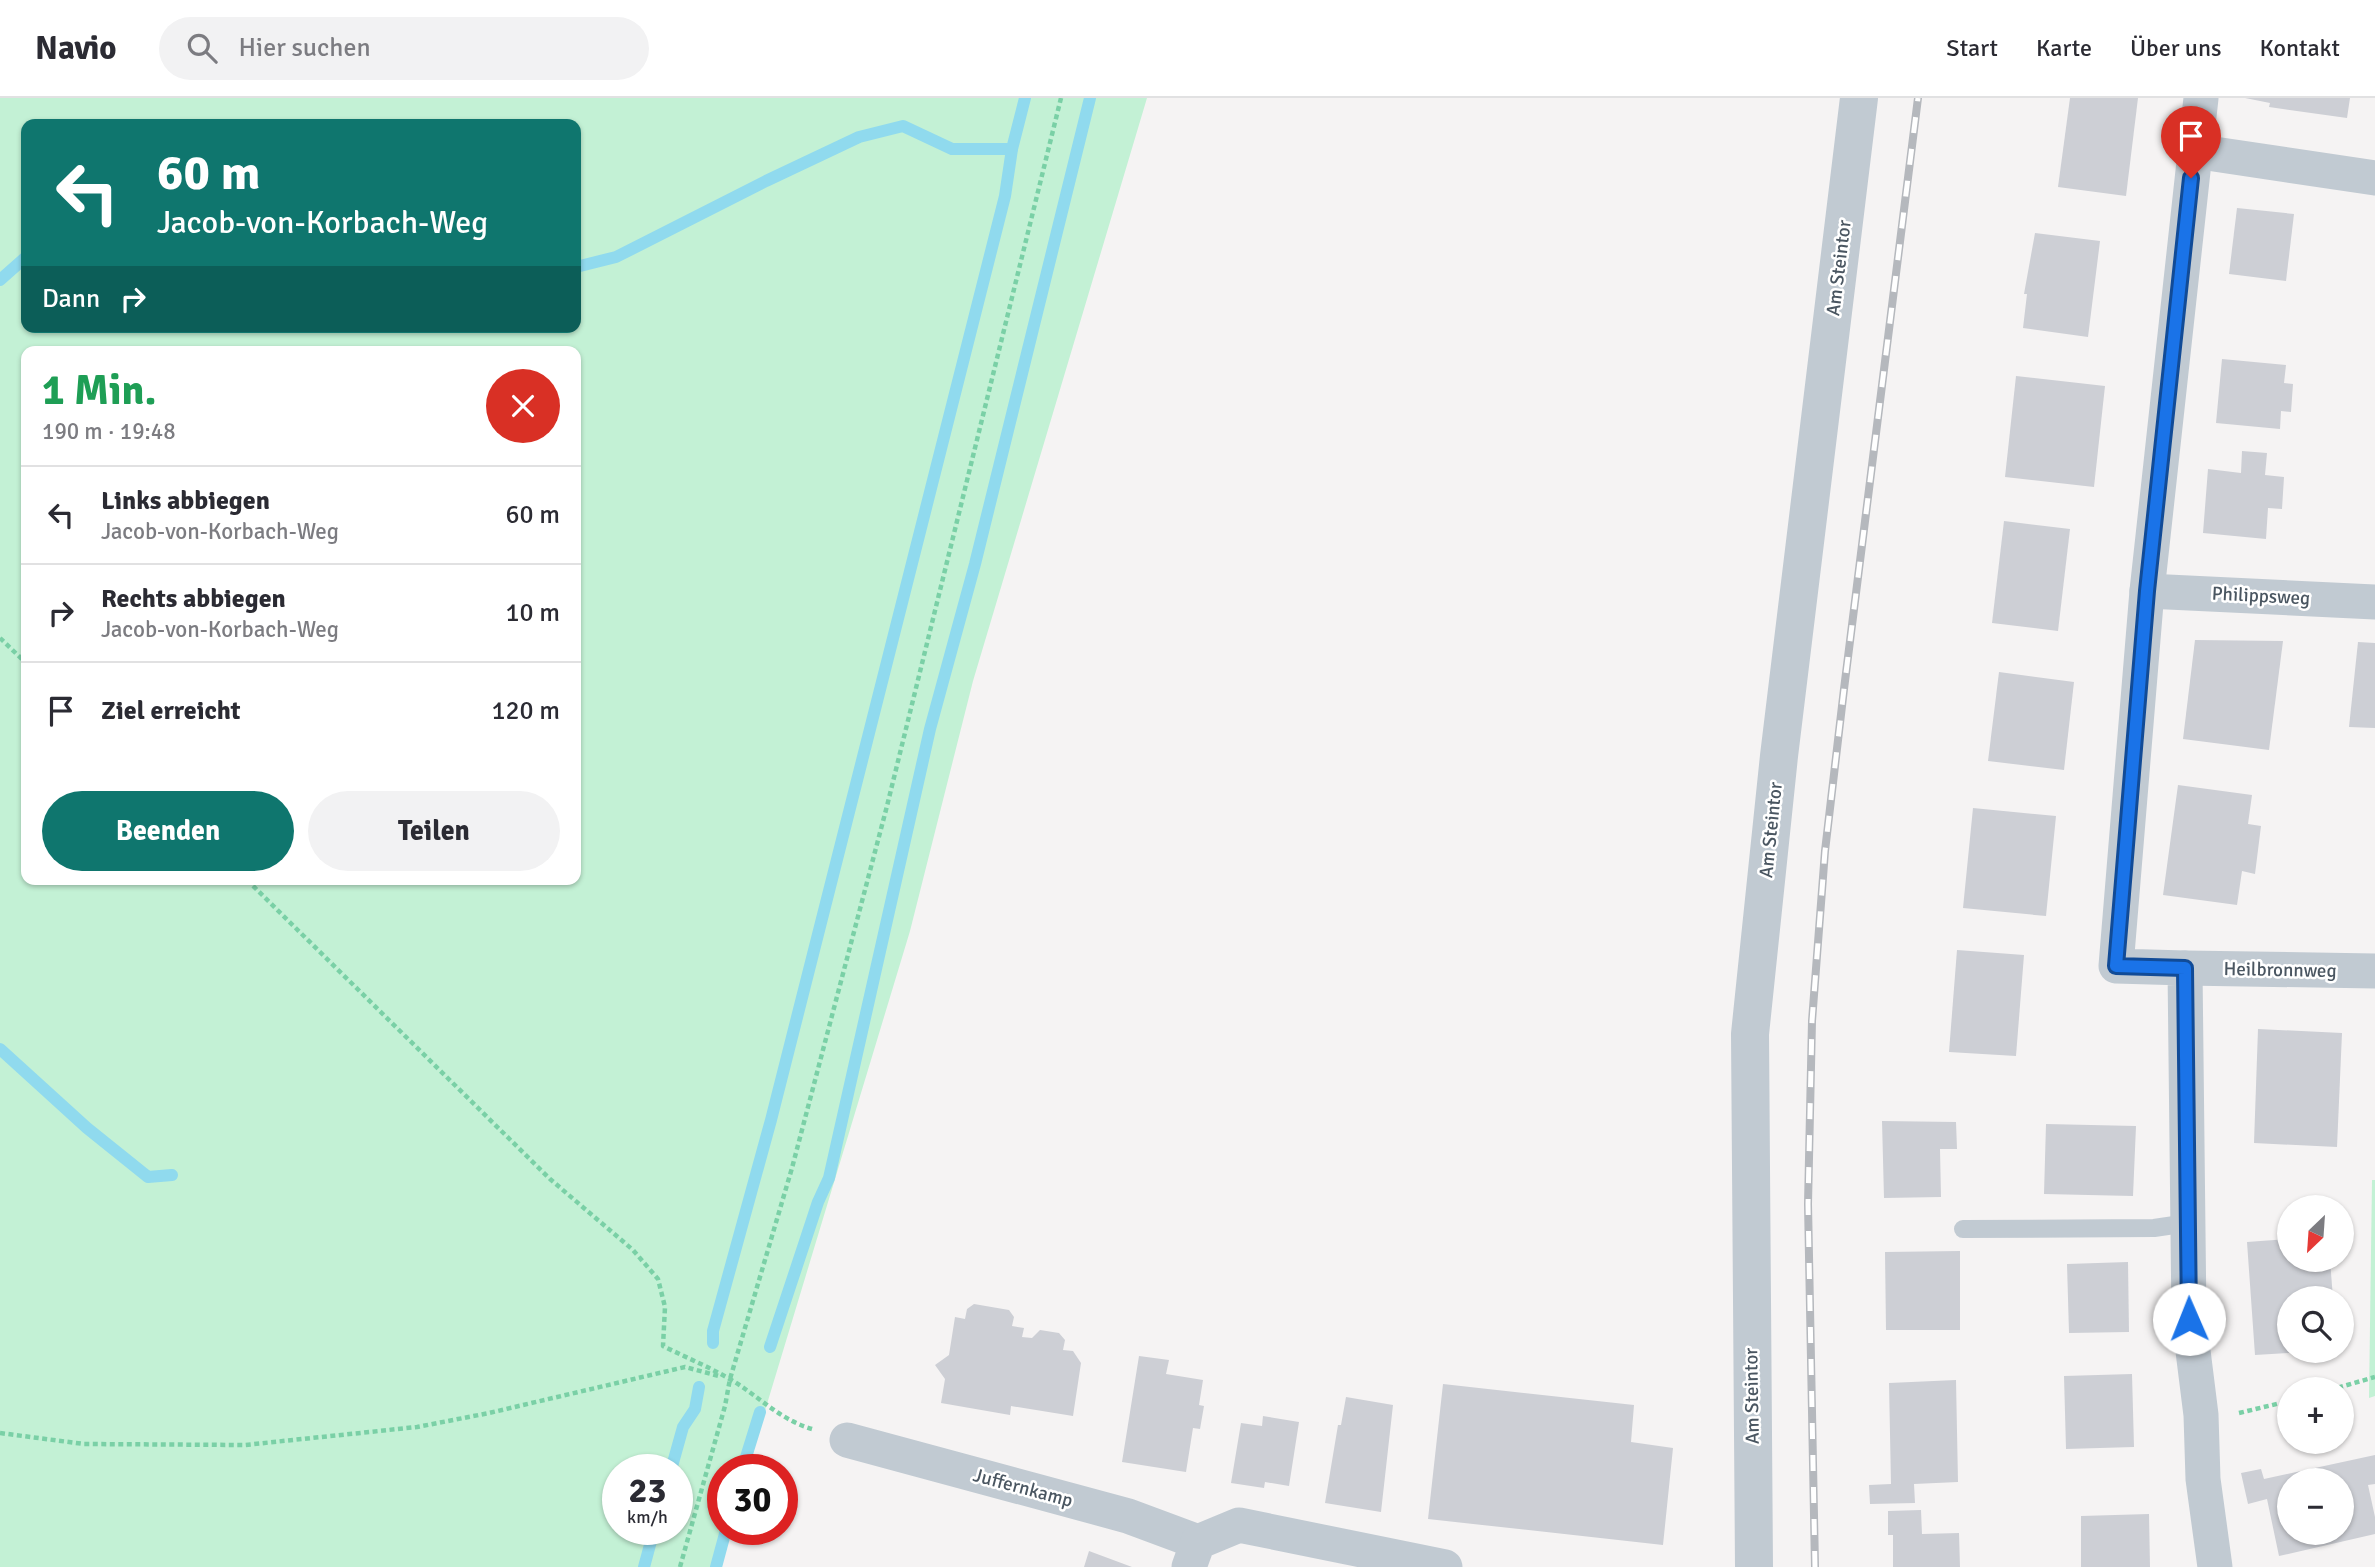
<!DOCTYPE html>
<html lang="de">
<meta charset="utf-8">
<style>
body{margin:0;font-family:Signika,sans-serif;background:#f2f2f3;color:#2b2b33;height:100vh;display:flex;flex-direction:column;font-size:26px;white-space:nowrap}
*{box-sizing:border-box;margin:0}
p{font-size:23px;color:#7c7c81}
.icon{flex:none;width:38px;height:38px;fill:none;stroke:currentColor;stroke-width:2;stroke-linecap:round;stroke-linejoin:round}
.map{position:relative;flex:1;overflow:hidden}
.details{position:absolute;left:21px;top:248px;width:560px;height:539px;display:flex;flex-direction:column;background:#fff;border-radius:14px;box-shadow:0 2px 5px #0004}
.details>*{flex:none}
.top-card{position:absolute;left:21px;top:21px;width:560px;height:214px;border-radius:14px;box-shadow:0 2px 5px #0004;background:#0f766e;color:#fff;overflow:hidden}
.needle{width:46px;rotate:205deg}
.controls{position:absolute;left:2277px;top:1097px;display:grid;gap:14px}
.controls a{display:grid;place-items:center;width:77px;height:77px;border-radius:50%;background:#fff;box-shadow:0 2px 5px #0004;font-size:35px}
.speed{position:absolute;left:602px;top:1356px;display:flex;gap:14px;font-size:35px;font-weight:700;text-align:center}
.speed>*{display:grid;place-content:center;width:91px;height:91px;border-radius:50%;background:#fff;box-shadow:0 2px 5px #0004;line-height:1}
.speed small{font-size:18px;font-weight:400}
.speed .limit{border:10px solid #d22;background:#fff;color:#111}
.pin{position:absolute;display:grid;place-items:center;width:60px;height:60px;color:#fff;margin:-72px -30px;border-radius:50% 50% 50% 0;rotate:-45deg;box-shadow:0 0 7px #0007}
.pin .icon{rotate:45deg}
.me{position:absolute;width:77px;margin:-38px;rotate:359deg;stroke-linejoin:round;filter:drop-shadow(0 0 5px #0008)}
.turn{display:flex;align-items:center;gap:24px;height:147px;padding:0 21px;font-size:32px}
.turn .icon{width:91px;height:91px;stroke-width:2.5}
.turn b{display:block;font-size:49px;line-height:60px}
.then{display:flex;align-items:center;height:66px;padding:0 21px;background:#0003;gap:14px;font-size:26px}
.round{display:grid;place-items:center;flex:none;width:74px;height:74px;border-radius:37px;background:#f2f2f3}
.summary{display:flex;align-items:center;justify-content:space-between;height:119px;padding:0 21px}
h1{font-size:42px;font-weight:800;line-height:52px;color:#1e9e55}
.action{display:flex;gap:14px;margin-top:auto;padding:14px 21px}
.action a{flex:1;height:80px;border-radius:42px;background:#0f766e;color:#fff;font-size:28px;font-weight:800;line-height:80px;text-align:center}
.action a+a{background:#f2f2f3;color:#2b2b33}
ul{padding:0;list-style:none}
li{display:flex;align-items:center;gap:21px;height:98px;padding:0 21px;border-top:2px solid #e1e1e2}
li div{flex:1}
li b{display:block;font-size:26px}
li em{font-style:normal}
header{display:flex;align-items:center;gap:42px;box-sizing:border-box;height:98px;padding:0 35px;background:#fff;border-bottom:2px solid #e1e1e2}
header strong{font-size:33px}
nav{display:flex;gap:38px;margin-inline-start:auto;font-size:24px}
.search{width:490px;height:63px;background:#f2f2f3;display:flex;align-items:center;gap:18px;box-sizing:border-box;padding:0 24px;border-radius:38px;color:#7c7c81;font-size:26px}
.map>svg:first-child{display:block}
.green{fill:#c3f1d5;fill-rule:evenodd}
.lines{fill:none;stroke-linecap:round;stroke-linejoin:round}
.stream{stroke:#90daee;stroke-width:12}
.building{fill:#cdcfd5;fill-rule:evenodd}
.path{stroke:#7ad0a6;stroke-width:4.5;stroke-dasharray:5 3.5;stroke-linecap:butt}
.service{stroke:#c1cad2;stroke-width:18}
.minor{stroke:#c1cad2;stroke-width:35}
.tertiary{stroke:#c1cad2;stroke-width:38}
.rail-casing{stroke:#b5b8bd;stroke-width:8}
.rail{stroke:#fff;stroke-width:5;stroke-dasharray:16;stroke-linecap:butt}
.route-casing{stroke:#114b97;stroke-width:18}
.route{stroke:#1a73e8;stroke-width:12}
.labels{text-anchor:middle;dominant-baseline:central;stroke-width:5;stroke-linejoin:round;paint-order:stroke}
.street-label{font-size:19px;fill:#4a5661;stroke:#fff}
</style>
<header>
<strong>Navio</strong>
<div class="search"><svg class="icon" aria-label="search" viewBox="0 0 24 24"><circle cx="10" cy="10" r="6"/><path d="M15 15l6 6"/></svg>Hier suchen</div>
<nav><a>Start</a><a>Karte</a><a>Über uns</a><a>Kontakt</a></nav>
</header>
<div class="map">
<svg width="2375" height="1469" viewBox="0 0 2375 1469">
<rect width="100%" height="100%" fill="#f5f3f3"/>
<g class="green">
<path d="M0 0H1147L973 583 910 833 747 1372H723V1432H729L718 1469H0ZM26 26H576V229H26ZM26 254H576V782H26ZM618 1372H677V1432H618Z"/>
<polygon points="2372,1082 2375,1082 2375,1298 2369,1300"/>
</g>
<g class="lines">
<g class="stream">
<polyline points="576,169 616,159 766,83 859,39 903,28 952,51 1012,51"/>
<polyline points="0,182 26,159"/>
<polyline points="0,951 87,1030 148,1079 172,1077"/>
<polyline points="713,1245 713,1233 771,1022 1005,98 1012,51 1025,0"/>
<polyline points="770,1249 818,1104 829,1080 930,631 975,466 1090,0"/>
<polyline points="671,1372 683,1329 695,1311 699,1289"/>
<polyline points="742,1372 760,1314"/>
<polyline points="644,1469 654,1432"/>
<polyline points="716,1469 726,1432"/>
</g>
</g>
<g class="building">
<polygon points="2070,0 2138,0 2126,98 2058,89"/>
<polygon points="2245,0 2350,0 2347,20 2269,9 2270,5"/>
<polygon points="2237,110 2294,116 2286,183 2229,176"/>
<polygon points="2035,135 2100,143 2088,239 2023,230 2027,196 2024,196"/>
<polygon points="2222,261 2286,267 2284,285 2293,286 2291,314 2281,313 2280,331 2216,325"/>
<polygon points="2016,278 2105,288 2094,389 2005,379"/>
<polygon points="2242,353 2267,355 2265,377 2284,379 2282,411 2268,410 2266,441 2203,435 2208,371 2241,375"/>
<polygon points="2004,423 2070,431 2058,533 1992,525"/>
<polygon points="2195,542 2283,543 2269,652 2183,641"/>
<polygon points="2358,544 2375,545 2375,630 2349,629"/>
<polygon points="1999,574 2074,584 2064,672 1988,663"/>
<polygon points="2178,687 2252,697 2248,726 2261,728 2255,776 2242,773 2237,807 2163,797"/>
<polygon points="1973,710 2056,718 2046,818 1963,810"/>
<polygon points="1957,852 2024,857 2016,958 1949,954"/>
<polygon points="2258,931 2342,935 2337,1049 2254,1045"/>
<polygon points="1882,1023 1956,1024 1957,1051 1940,1051 1941,1099 1884,1100"/>
<polygon points="2046,1026 2136,1028 2133,1098 2044,1096"/>
<polygon points="2289,1141 2289,1162 2330,1162 2333,1200 2289,1200 2289,1255 2255,1257 2247,1144"/>
<polygon points="1960,1153 1960,1232 1886,1232 1885,1154"/>
<polygon points="2128,1164 2129,1234 2069,1235 2067,1166"/>
<polygon points="974,1206 1009,1212 1014,1219 1012,1228 1024,1230 1022,1239 1032,1240 1040,1232 1059,1235 1065,1242 1063,1252 1073,1253 1081,1265 1073,1318 1011,1308 1010,1317 941,1305 945,1281 935,1267 949,1257 955,1219 965,1221 967,1211"/>
<polygon points="1139,1258 1169,1262 1166,1276 1203,1282 1199,1307 1204,1308 1200,1331 1193,1330 1186,1374 1122,1364"/>
<polygon points="2132,1276 2134,1349 2066,1351 2064,1278"/>
<polygon points="1956,1282 1958,1384 1914,1386 1915,1405 1870,1406 1869,1387 1891,1386 1889,1285"/>
<polygon points="1443,1286 1634,1307 1631,1344 1673,1350 1663,1447 1428,1421"/>
<polygon points="1346,1299 1393,1307 1381,1414 1325,1405 1338,1327 1341,1327"/>
<polygon points="1263,1318 1299,1324 1289,1388 1265,1384 1264,1390 1231,1385 1241,1325 1262,1328"/>
<path d="M2375 1357V1386L2368 1387 2375 1419V1436L2279 1458 2267 1401 2248 1406 2241 1375 2261 1371 2264 1381ZM2289 1382H2342V1435H2289Z"/>
<polygon points="1921,1412 1922,1436 1959,1435 1960,1469 1893,1469 1893,1437 1888,1437 1888,1413"/>
<polygon points="2149,1416 2150,1469 2081,1469 2081,1418"/>
<polygon points="1089,1453 1132,1469 1084,1469"/>
</g>
<g class="lines">
<g class="path">
<polyline points="0,540 26,565"/>
<path d="M247 782 550 1081 633 1152 658 1181 665 1209 663 1248C685 1259 707 1268 728 1280 758 1297 778 1321 812 1331"/>
<polyline points="2330,1292 2375,1279"/>
<polyline points="2239,1315 2289,1303"/>
<polyline points="0,1335 84,1346 245,1347 417,1329 489,1315 685,1269 719,1278"/>
<polyline points="680,1469 725,1308 730,1281 792,1070 887,708 1061,0"/>
</g>
<polyline class="service" points="1963,1131 2154,1130 2188,1125"/>
<g class="minor">
<polyline points="2201,0 2147,493 2116,868 2185,870 2189,1221 2201,1317 2203,1381 2215,1469"/>
<polyline points="2194,53 2375,80"/>
<polyline points="2147,493 2375,504"/>
<polyline points="2185,870 2375,873"/>
<polyline points="847,1342 1128,1418 1198,1444"/>
<polyline points="1189,1469 1198,1444 1239,1427 1445,1469"/>
</g>
<polyline class="tertiary" points="1754,1469 1750,936 1779,658 1859,0"/>
<g class="rail-casing">
<polyline id="rail" points="1815,1469 1808,1106 1812,923 1825,753 1844,591 1918,0"/>
</g>
<use href="#rail" class="rail"/>
</g>
<g class="lines">
<g class="route-casing">
<polyline id="route" points="2189,1221 2185,870 2116,868 2147,493 2191,80"/>
</g>
<use href="#route" class="route"/>
</g>
<g class="labels">
<g class="street-label">
<text transform="translate(1839 170) rotate(-83)">Am Steintor</text>
<text transform="translate(2261 498) rotate(3)">Philippsweg</text>
<text transform="translate(1771 732) rotate(-84)">Am Steintor</text>
<text transform="translate(2280 872) rotate(1)">Heilbronnweg</text>
<text transform="translate(1752 1298) rotate(-91)">Am Steintor</text>
<text transform="translate(1023 1390) rotate(15)">Juffernkamp</text>
</g>
</g>
</svg>
<div class="controls">
<a><svg class="needle" viewBox="-14 -14 28 28"><path d="M0-13l5 13h-10z" fill="#e53935"/><path d="M0 13l5-13h-10z" fill="#7c7c81"/></svg></a>
<a><svg class="icon" aria-label="search" viewBox="0 0 24 24"><circle cx="10" cy="10" r="6"/><path d="M15 15l6 6"/></svg></a>
<a>+</a>
<a>−</a>
</div>
<div class="speed"><div>23<small>km/h</small></div><div class="limit">30</div></div>
<div class="pin" style="left:2191px;top:80px;background:#d93025"><svg class="icon" aria-label="arrive" viewBox="0 0 24 24"><path d="M6 21V4h12l-3 4 3 4H6"/></svg></div>
<svg class="me" style="left:2189px;top:1221px" viewBox="-20 -20 40 40"><circle r="19" fill="#fff"/><path d="M0-13L10 11 0 6-10 11z" fill="#1a73e8"/></svg>
<div class="top-card">
<div class="turn"><svg class="icon" aria-label="left" viewBox="0 0 24 24"><path d="M17 20v-9H6M10 6l-5 5 5 5"/></svg><div><b>60 m</b>Jacob-von-Korbach-Weg</div></div>
<div class="then">Dann<svg class="icon" aria-label="right" viewBox="0 0 24 24"><path d="M7 20v-9h11M14 6l5 5-5 5"/></svg></div>
</div>
<section class="details">
<div class="summary"><div><h1>1 Min.</h1><p>190 m · 19:48</p></div><a class="round" style="background:#d93025;color:#fff"><svg class="icon" aria-label="close" viewBox="0 0 24 24"><path d="M6 6l12 12M18 6L6 18"/></svg></a></div>
<ul>
<li><svg class="icon" aria-label="left" viewBox="0 0 24 24"><path d="M17 20v-9H6M10 6l-5 5 5 5"/></svg><div><b>Links abbiegen</b><p>Jacob-von-Korbach-Weg</p></div><em>60 m</em></li>
<li><svg class="icon" aria-label="right" viewBox="0 0 24 24"><path d="M7 20v-9h11M14 6l5 5-5 5"/></svg><div><b>Rechts abbiegen</b><p>Jacob-von-Korbach-Weg</p></div><em>10 m</em></li>
<li><svg class="icon" aria-label="arrive" viewBox="0 0 24 24"><path d="M6 21V4h12l-3 4 3 4H6"/></svg><div><b>Ziel erreicht</b></div><em>120 m</em></li>
</ul>
<div class="action"><a>Beenden</a><a>Teilen</a></div>
</section>
</div>
